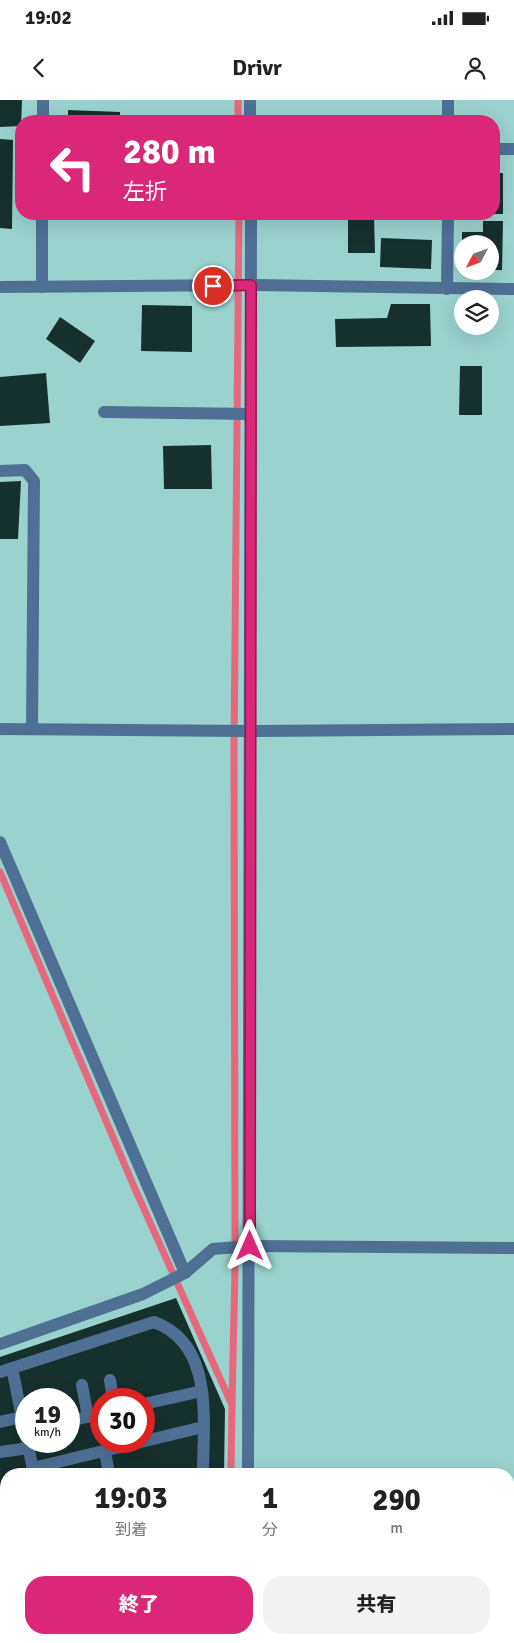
<!DOCTYPE html>
<html lang="ja">
<meta charset="utf-8">
<style>
body{margin:0;font-family:Signika,"Noto Sans JP",sans-serif;background:#f2f2f2;color:#222;height:100vh;display:flex;flex-direction:column;font-size:19px;white-space:nowrap}
*{box-sizing:border-box;margin:0}
p{font-size:16px;color:#767676}
.icon{flex:none;width:28px;height:28px;fill:none;stroke:currentColor;stroke-width:2;stroke-linecap:round;stroke-linejoin:round}
.map{position:relative;flex:1;overflow:hidden}
.drawer{position:absolute;left:0px;top:1368px;width:515px;height:176px;display:flex;flex-direction:column;background:#fff;border-radius:20px 20px 0 0;box-shadow:0 5px 20px #0002}
.drawer>*{flex:none}
.banner{position:absolute;left:15px;top:15px;width:485px;height:105px;border-radius:20px;box-shadow:0 5px 20px #0002;background:#db2777;color:#fff;overflow:hidden}
.needle{width:32px;rotate:229deg}
.buttons{position:absolute;left:454px;top:135px;display:grid;gap:10px}
.buttons a{display:grid;place-items:center;width:45px;height:45px;border-radius:50%;background:#fff;box-shadow:0 5px 20px #0002;font-size:25px}
.speed{position:absolute;left:15px;top:1288px;display:flex;gap:10px;font-size:25px;font-weight:700;text-align:center}
.speed>*{display:grid;place-content:center;width:65px;height:65px;border-radius:50%;background:#fff;box-shadow:0 5px 20px #0002;line-height:1}
.speed small{font-size:12px;font-weight:400}
.speed .limit{border:8px solid #d22;background:#fff;color:#111}
.pin{position:absolute;display:grid;place-items:center;width:42px;height:42px;color:#fff;margin:-21px;border:2px solid #fff;border-radius:50%;box-shadow:0 1px 5px #0007}
.me{position:absolute;width:55px;margin:-28px;rotate:0deg;stroke-linejoin:round;filter:drop-shadow(0 0 4px #0008)}
.turn{display:flex;align-items:center;gap:18px;height:105px;padding:0 25px;font-size:22px}
.turn .icon{width:65px;height:65px;stroke-width:2.5}
.turn b{display:block;font-size:35px;line-height:42px}
.eta{display:flex;justify-content:space-evenly;align-items:center;height:85px;text-align:center}
.eta b{font-size:30px;font-weight:800;line-height:35px}
.primary-button{display:flex;gap:10px;margin-top:auto;padding:10px 25px}
.primary-button a{flex:1;height:58px;border-radius:20px;background:#db2777;color:#fff;font-size:20px;font-weight:800;line-height:58px;text-align:center}
.primary-button a+a{background:#f2f2f2;color:#222}
.status{display:flex;justify-content:space-between;align-items:center;height:35px;padding:0 25px;background:#fff;direction:ltr}
.status svg{height:14px;fill:currentColor}
header{display:flex;justify-content:space-between;align-items:center;height:65px;padding:0 25px;background:#fff;font-size:22px;font-weight:800}
.map>svg:first-child{display:block}
.lines{fill:none;stroke-linecap:round;stroke-linejoin:round}
.stream{stroke:#e6687e;stroke-width:7}
.building{fill:#16302e;fill-rule:evenodd}
.minor{stroke:#4e7095;stroke-width:12}
.route-casing{stroke:#8e194d;stroke-width:12}
.route{stroke:#db2777;stroke-width:9}
</style>
<div class="status"><b>19:02</b><svg viewBox="0 0 49 12"><path d="M0 12V9h3v3zM5 12V6h3v6zM10 12V3h3v9zM15 12V0h3v12zM26 1h20v11H26zM47 4h2v5h-2z"/></svg></div>
<header><svg class="icon" aria-label="back" viewBox="0 0 24 24"><path d="M15 5l-7 7 7 7"/></svg>Drivr<svg class="icon" aria-label="person" viewBox="0 0 24 24"><circle cx="12" cy="8" r="4"/><path d="M4 21q1-7 8-7t8 7"/></svg></header>
<div class="map">
<svg width="514" height="1543" viewBox="0 0 514 1543">
<rect width="100%" height="100%" fill="#9ad2ce"/>
<g class="lines">
<g class="stream">
<polyline points="238,0 238,21"/>
<polyline points="0,772 135,1089 232,1305 231,1374"/>
<polyline points="232,1305 235,1166 234,647 239,114"/>
<polyline points="230,1543 230,1538"/>
</g>
</g>
<g class="building">
<polygon points="0,0 22,0 21,26 0,27"/>
<polygon points="68,10 120,12 120,21 68,21"/>
<polygon points="0,39 13,40 12,129 0,128"/>
<rect x="494" y="73" width="9" height="41"/>
<polygon points="374,116 375,153 348,153 348,117"/>
<polygon points="483,121 503,121 502,170 490,170 490,144 462,144 462,132 483,132"/>
<polygon points="381,138 432,140 431,169 380,167"/>
<polygon points="391,204 430,204 431,246 336,247 335,219 387,218"/>
<polygon points="142,205 192,206 192,252 141,251"/>
<polygon points="60,217 95,241 80,263 46,239"/>
<polygon points="460,266 482,266 482,315 459,315"/>
<polygon points="46,273 50,323 0,326 0,277"/>
<polygon points="211,345 212,389 164,389 163,346"/>
<polygon points="21,381 18,439 0,439 0,382"/>
<path d="M176 1198 225 1309 224 1374H6V1538H221V1543H0V1257ZM26 1299H69V1341H26ZM101 1299H144V1341H101Z"/>
</g>
<g class="lines">
<g class="minor">
<polyline points="250,0 250,21"/>
<polyline points="43,21 43,0"/>
<polyline points="448,21 448,0"/>
<polyline points="494,49 514,49"/>
<polyline points="0,187 251,185 514,189"/>
<polyline points="42,187 42,114"/>
<polyline points="447,189 448,114"/>
<polyline points="104,312 251,314"/>
<polyline points="0,371 25,370 34,381 32,629"/>
<polyline points="0,629 250,631 514,629"/>
<polyline points="0,742 185,1173 213,1149 249,1146 514,1148"/>
<polyline points="0,1244 143,1194 185,1173"/>
<polyline points="12,1268 26,1337"/>
<path d="M0 1272 154 1222C215 1244 203 1322 203 1374"/>
<polyline points="110,1280 113,1299"/>
<polyline points="82,1285 88,1317"/>
<polyline points="144,1304 202,1291"/>
<polyline points="69,1321 101,1314"/>
<polyline points="0,1322 22,1317"/>
<polyline points="27,1341 34,1374"/>
<polyline points="105,1351 109,1374"/>
<polyline points="0,1352 29,1348"/>
<polyline points="33,1368 203,1327"/>
<polyline points="248,1374 251,114"/>
<polyline points="0,1437 6,1435"/>
<polyline points="0,1487 6,1482"/>
<polyline points="0,1534 6,1532"/>
<polyline points="66,1538 67,1543"/>
<polyline points="99,1538 120,1541 126,1538"/>
<polyline points="161,1543 166,1538"/>
<polyline points="200,1543 200,1538"/>
<polyline points="247,1543 247,1538"/>
</g>
</g>
<g class="lines">
<g class="route-casing">
<polyline id="route" points="213,186 251,185 250,1146"/>
</g>
<use href="#route" class="route"/>
</g>
</svg>
<div class="buttons">
<a><svg class="needle" viewBox="-14 -14 28 28"><path d="M0-13l5 13h-10z" fill="#e53935"/><path d="M0 13l5-13h-10z" fill="#767676"/></svg></a>
<a><svg class="icon" aria-label="layers" viewBox="0 0 24 24"><path d="M12 4l9 5-9 5-9-5zM3 14l9 5 9-5"/></svg></a>
</div>
<div class="speed"><div>19<small>km/h</small></div><div class="limit">30</div></div>
<div class="pin" style="left:213px;top:186px;background:#d93025"><svg class="icon" aria-label="arrive" viewBox="0 0 24 24"><path d="M6 21V4h12l-3 4 3 4H6"/></svg></div>
<svg class="me" style="left:250px;top:1146px" viewBox="-20 -20 40 40"><path d="M0-17L14 15 0 8-14 15z" fill="#db2777" stroke="#fff" stroke-width="4"/></svg>
<div class="banner">
<div class="turn"><svg class="icon" aria-label="left" viewBox="0 0 24 24"><path d="M17 20v-9H6M10 6l-5 5 5 5"/></svg><div><b>280 m</b>左折</div></div>
</div>
<section class="drawer">
<div class="eta">
<div><b>19:03</b><p>到着</p></div>
<div><b>1</b><p>分</p></div>
<div><b>290</b><p>m</p></div>
</div>
<div class="primary-button"><a>終了</a><a>共有</a></div>
</section>
</div>
